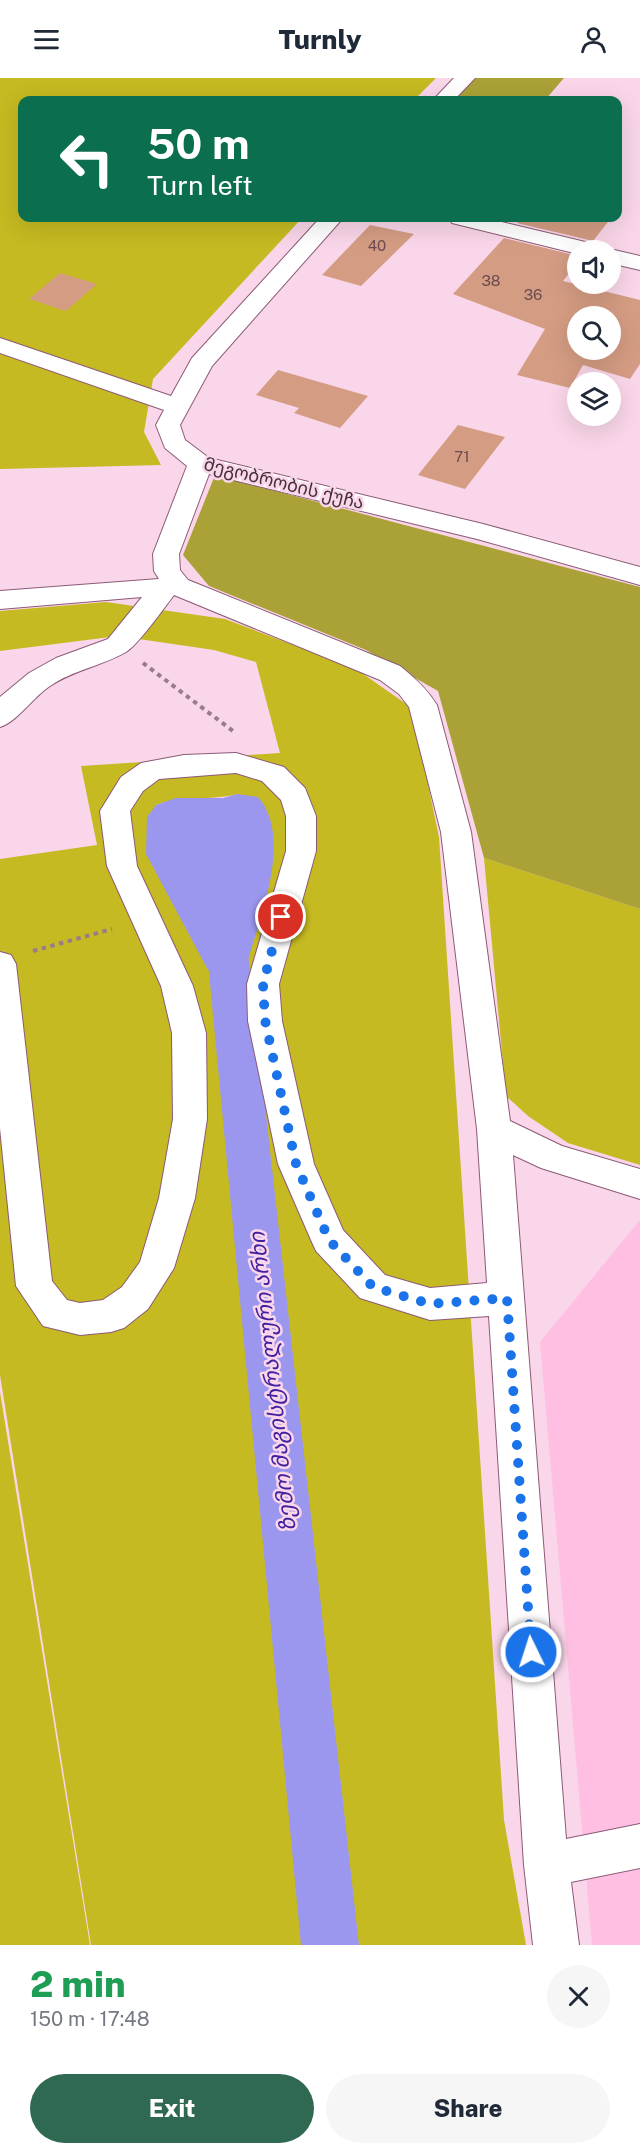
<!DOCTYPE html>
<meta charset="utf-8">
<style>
body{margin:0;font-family:"Public Sans","Noto Sans Georgian",sans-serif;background:#f6f6f7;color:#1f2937;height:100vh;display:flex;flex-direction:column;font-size:22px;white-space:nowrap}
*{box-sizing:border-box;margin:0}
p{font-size:20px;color:#747a83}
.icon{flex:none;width:33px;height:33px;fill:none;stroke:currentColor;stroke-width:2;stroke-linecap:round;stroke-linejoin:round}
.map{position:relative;height:1867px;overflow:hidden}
.side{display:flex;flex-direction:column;background:#fff;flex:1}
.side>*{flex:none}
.hud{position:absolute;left:18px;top:18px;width:604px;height:126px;border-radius:12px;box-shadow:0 6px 24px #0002;background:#0b6e4f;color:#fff;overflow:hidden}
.controls{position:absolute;left:567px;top:162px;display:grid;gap:12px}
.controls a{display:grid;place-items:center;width:54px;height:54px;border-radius:50%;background:#fff;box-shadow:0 6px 24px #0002;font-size:30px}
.pin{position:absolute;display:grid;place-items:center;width:51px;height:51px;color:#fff;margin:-26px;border:3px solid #fff;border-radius:50%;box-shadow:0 2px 6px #0007}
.me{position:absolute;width:66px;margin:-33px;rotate:356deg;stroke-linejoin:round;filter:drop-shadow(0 0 4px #0008)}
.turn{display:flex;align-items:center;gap:21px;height:126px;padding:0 30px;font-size:27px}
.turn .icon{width:78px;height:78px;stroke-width:2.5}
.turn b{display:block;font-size:42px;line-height:51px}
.round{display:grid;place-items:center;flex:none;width:63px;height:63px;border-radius:32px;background:#f6f6f7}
.summary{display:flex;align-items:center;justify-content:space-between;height:102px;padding:0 30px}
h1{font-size:36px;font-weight:800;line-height:45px;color:#1e9e55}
.primary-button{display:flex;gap:12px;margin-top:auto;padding:12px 30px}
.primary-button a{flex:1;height:69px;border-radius:36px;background:#2f6952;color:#fff;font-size:24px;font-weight:800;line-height:69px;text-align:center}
.primary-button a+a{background:#f6f6f7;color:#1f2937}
header{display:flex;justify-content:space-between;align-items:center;height:78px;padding:0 30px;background:#fff;font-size:27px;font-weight:800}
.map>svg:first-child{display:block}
.built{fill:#ffbfe2}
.green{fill:#c5ba21;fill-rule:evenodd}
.forest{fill:#aaa237}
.water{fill:#9b97ee}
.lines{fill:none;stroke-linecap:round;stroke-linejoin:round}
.canal{fill:#9b97ee;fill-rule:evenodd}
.building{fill:#d49c83;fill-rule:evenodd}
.minor-casing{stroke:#8c5a77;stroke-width:2}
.path{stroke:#987c8b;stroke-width:4;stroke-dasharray:4.5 4.5;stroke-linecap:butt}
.minor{fill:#fff;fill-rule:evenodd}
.route{stroke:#1a73e8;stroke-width:10;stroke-dasharray:0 18}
.labels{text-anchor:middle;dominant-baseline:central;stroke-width:5;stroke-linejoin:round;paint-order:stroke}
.far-number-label{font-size:15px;fill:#6a4b4e}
.far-street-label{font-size:18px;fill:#46303c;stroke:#f9d6e9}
.water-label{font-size:22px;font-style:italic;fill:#4121a0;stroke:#f9d6e9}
</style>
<header><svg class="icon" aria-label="menu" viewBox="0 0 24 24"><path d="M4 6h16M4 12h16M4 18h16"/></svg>Turnly<svg class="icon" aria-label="person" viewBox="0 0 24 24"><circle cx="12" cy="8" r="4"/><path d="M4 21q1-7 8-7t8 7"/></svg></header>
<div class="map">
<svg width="640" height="1867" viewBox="0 0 640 1867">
<rect width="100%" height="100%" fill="#f9d6e9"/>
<polygon class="built" points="640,1142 640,1867 592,1867 540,1264"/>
<g class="green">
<polygon points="0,0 436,0 414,22 22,22 22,140 302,140 153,301 144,354 161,387 0,391"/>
<path d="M106 524 225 541 356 591 412 630 439 759 504 1742 526 1867H91L0 1297V781L97 767 81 688 280 675 256 584 214 572 118 558 0 573V533ZM238 716 208 891 156 727C183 717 210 723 238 716Z"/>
<polygon points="484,780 640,831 640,1087 568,1065 528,1038 506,1018"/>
<polygon points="0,1314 90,1867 0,1867"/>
</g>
<g class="forest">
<polygon points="474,0 564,0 545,22 453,22"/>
<polygon points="215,397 640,509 640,831 484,780 438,613 366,572 209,508 183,477"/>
</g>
<path class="water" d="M237 716 258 719C294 760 259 841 246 889L208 892 146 776 147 739 156 727 176 720H223Z"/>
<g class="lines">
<polygon class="canal" points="223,816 237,820 243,831 359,1867 301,1867 203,831 209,820"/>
</g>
<g class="building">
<polygon points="522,140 611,140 593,163 517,145"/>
<polygon points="370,147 414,156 361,208 322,197"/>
<path d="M504 160 578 178V184L563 203 640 222V286L630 301 583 287 570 310 517 297 545 251 453 216ZM578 238H610V272H578Z"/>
<polygon points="60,195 97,206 66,233 29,221"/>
<polygon points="278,292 368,318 340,350 294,335 299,330 256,317"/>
<polygon points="458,347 505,359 465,411 418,397"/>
</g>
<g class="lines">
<g class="minor-casing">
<g id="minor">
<polygon points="454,0 475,0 454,22 433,22"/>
<path d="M320 140H343L212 288 180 347 185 362 209 380 483 446 640 489V507L477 461 209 396 179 476 180 492 188 502 400 588C415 600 427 611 437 627L471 754 510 1043 562 1068 640 1091V1121L541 1090 513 1077 566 1761 640 1746V1790L571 1804 579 1867H533L524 1787 489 1238 430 1242 360 1220 316 1173 311 1162 278 1086 248 943 247 906 286 773V738L281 722 262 703 236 695 159 701 143 713 130 733 137 788 193 908 206 955 207 1041 195 1120 174 1190 148 1231 124 1250 111 1254 80 1257 43 1248 16 1208 0 1050V874L11 877 16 886 52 1203 67 1222 80 1225 103 1222 122 1209 140 1184 159 1120 173 1041 172 955 161 908 107 788 100 733 121 699 141 685 184 677 236 675 284 689 305 710 316 738V773L279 906 282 943 314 1086 343 1152 385 1197 430 1210 487 1205 477 1051 441 754 409 629 399 616 380 602 174 517C164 530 138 567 126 574 102 588 73 592 50 608 33 619 17 644 0 649V619L29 595 56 580 108 561 142 519 0 531V513L159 501 154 493 153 476 187 388 165 370 156 347 164 332 0 275V260L171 318 192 280Z"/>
<polygon points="449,140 485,140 598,167 601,172 578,172 578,176 452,145"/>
<polygon points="610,171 640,178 640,192 610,185 610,172 605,172"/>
</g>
</g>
<g class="path">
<polyline points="143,585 233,653"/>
<polyline points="33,873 112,851"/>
</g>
<use href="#minor" class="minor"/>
</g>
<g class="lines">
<polyline class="route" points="281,839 263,906 265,942 296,1086 329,1162 373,1209 430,1226 507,1220 531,1574"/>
</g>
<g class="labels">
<g class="far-number-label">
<text x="377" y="167">40</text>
<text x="491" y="202">38</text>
<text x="533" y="216">36</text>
<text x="462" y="378">71</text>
</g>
<g class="far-street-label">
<text transform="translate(284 405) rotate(14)">მეგობრობის ქუჩა</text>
</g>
<g class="water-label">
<text transform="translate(272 1304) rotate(-96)">ზემო მაგისტრალური არხი</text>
</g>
</g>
</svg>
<div class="controls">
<a><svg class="icon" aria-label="sound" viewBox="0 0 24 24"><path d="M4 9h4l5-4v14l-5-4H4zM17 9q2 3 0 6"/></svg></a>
<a><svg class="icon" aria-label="search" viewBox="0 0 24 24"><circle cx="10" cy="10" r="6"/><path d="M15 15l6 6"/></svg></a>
<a><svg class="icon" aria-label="layers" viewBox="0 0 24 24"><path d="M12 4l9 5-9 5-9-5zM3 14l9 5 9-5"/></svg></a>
</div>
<div class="pin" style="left:281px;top:839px;background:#d93025"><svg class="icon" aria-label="arrive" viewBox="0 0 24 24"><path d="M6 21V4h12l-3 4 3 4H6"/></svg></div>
<svg class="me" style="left:531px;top:1574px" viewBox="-20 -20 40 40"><circle r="17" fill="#1a73e8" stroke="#fff" stroke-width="3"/><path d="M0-11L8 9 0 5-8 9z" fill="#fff"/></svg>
<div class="hud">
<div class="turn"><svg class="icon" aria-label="left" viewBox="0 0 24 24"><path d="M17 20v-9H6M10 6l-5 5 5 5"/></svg><div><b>50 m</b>Turn left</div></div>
</div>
</div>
<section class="side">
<div class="summary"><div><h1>2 min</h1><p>150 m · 17:48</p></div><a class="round"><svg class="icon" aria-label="close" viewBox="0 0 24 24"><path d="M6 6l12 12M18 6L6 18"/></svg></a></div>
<div class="primary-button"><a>Exit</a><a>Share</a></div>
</section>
